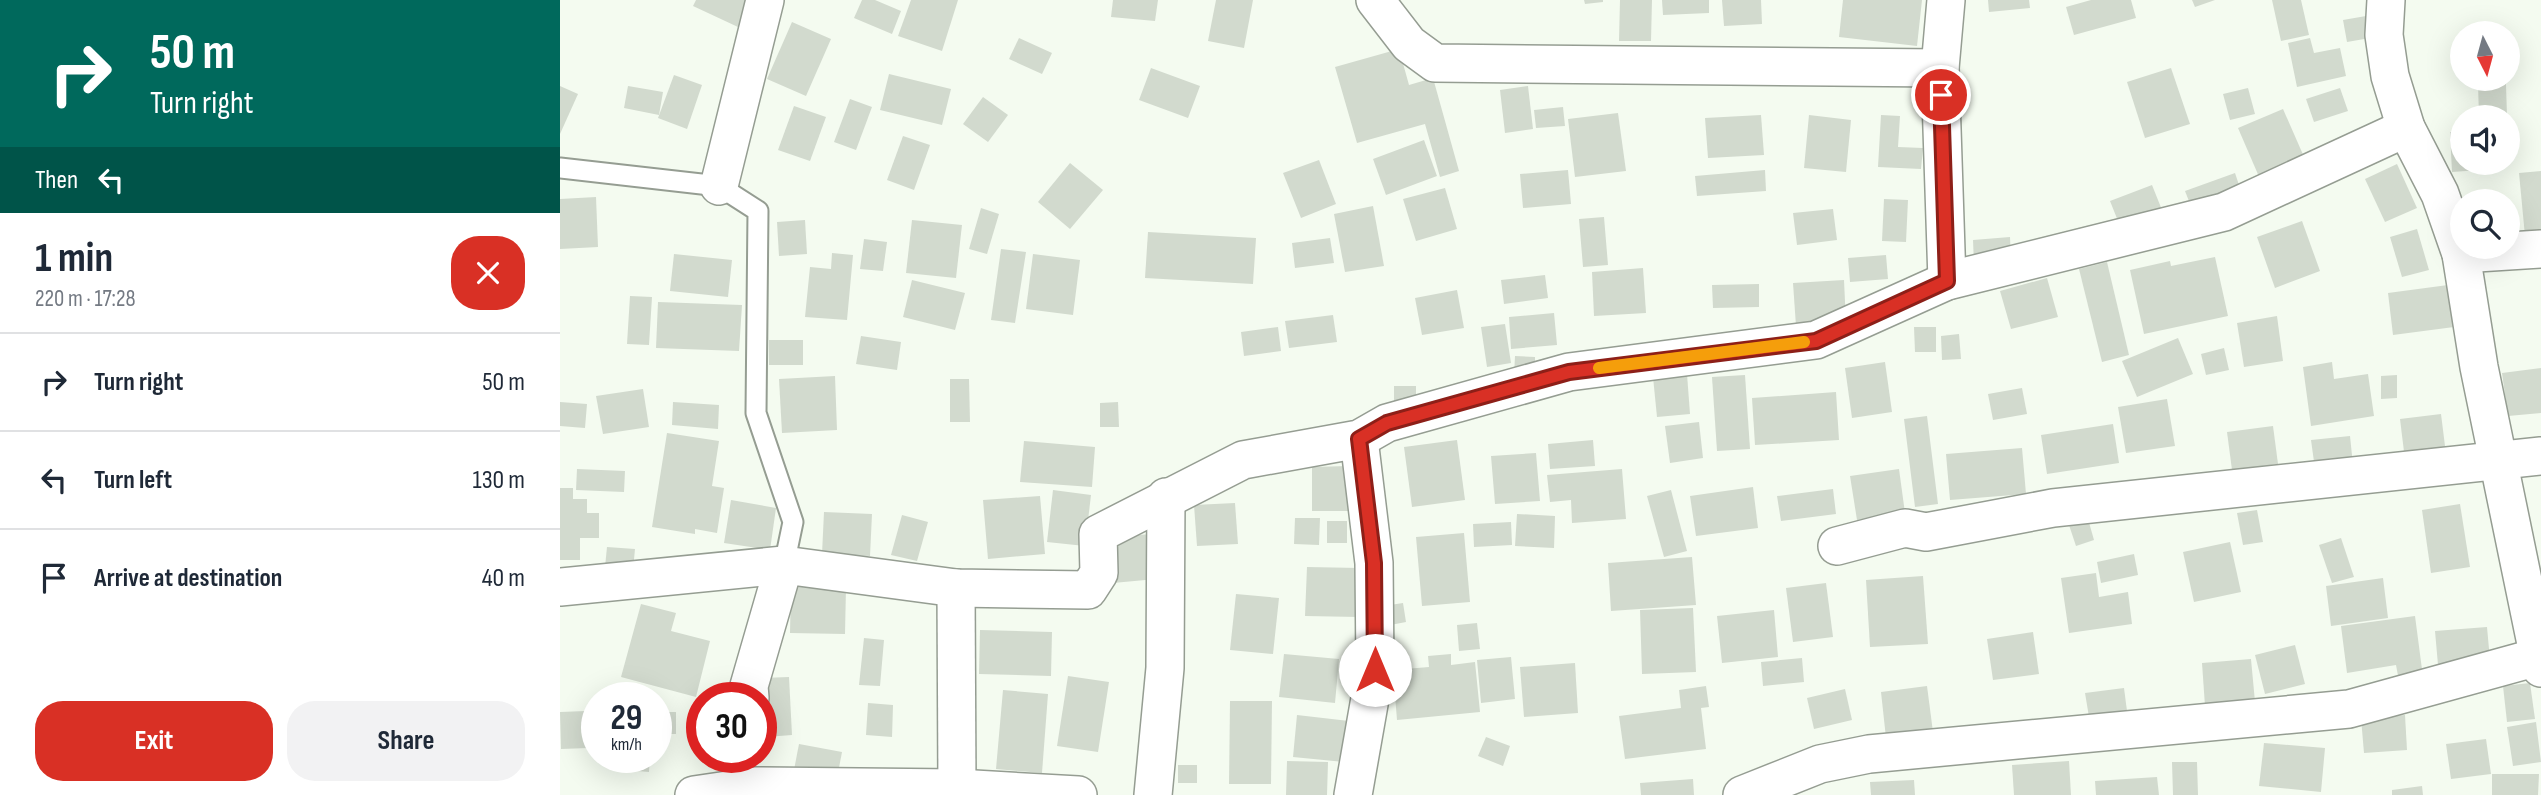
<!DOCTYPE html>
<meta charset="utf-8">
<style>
body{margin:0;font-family:"Sofia Sans Condensed",sans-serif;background:#f2f2f3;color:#1f2937;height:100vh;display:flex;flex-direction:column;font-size:26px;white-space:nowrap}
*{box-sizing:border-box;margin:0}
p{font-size:23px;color:#747a83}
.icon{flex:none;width:38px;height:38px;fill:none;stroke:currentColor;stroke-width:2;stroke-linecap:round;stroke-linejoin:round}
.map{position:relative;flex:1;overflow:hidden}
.details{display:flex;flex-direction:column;background:#fff;width:560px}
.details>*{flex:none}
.top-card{background:#00695c;color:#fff;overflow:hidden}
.needle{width:46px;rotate:174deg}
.tools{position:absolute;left:1890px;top:21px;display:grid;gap:14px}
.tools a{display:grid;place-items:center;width:70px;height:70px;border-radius:50%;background:#fff;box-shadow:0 7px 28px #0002;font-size:35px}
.speed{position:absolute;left:21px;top:682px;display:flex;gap:14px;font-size:35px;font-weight:700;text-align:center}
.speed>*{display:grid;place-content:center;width:91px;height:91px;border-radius:50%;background:#fff;box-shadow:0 7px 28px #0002;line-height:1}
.speed small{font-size:18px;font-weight:400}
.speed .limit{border:10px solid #d22;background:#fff;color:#111}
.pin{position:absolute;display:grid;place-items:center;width:60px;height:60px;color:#fff;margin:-30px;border:4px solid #fff;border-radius:50%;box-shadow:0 2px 7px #0007}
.me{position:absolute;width:77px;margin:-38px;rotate:0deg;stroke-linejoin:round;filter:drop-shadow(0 0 5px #0008)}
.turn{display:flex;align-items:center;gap:24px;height:147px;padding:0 35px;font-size:32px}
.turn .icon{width:91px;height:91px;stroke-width:2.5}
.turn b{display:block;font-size:49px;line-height:60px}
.then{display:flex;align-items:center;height:66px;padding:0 35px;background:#0003;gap:14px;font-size:26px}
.round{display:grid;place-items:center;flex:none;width:74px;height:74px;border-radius:28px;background:#f2f2f3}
.summary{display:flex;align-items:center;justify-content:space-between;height:119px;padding:0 35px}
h1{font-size:42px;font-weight:700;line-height:52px}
.button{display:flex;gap:14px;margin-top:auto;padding:14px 35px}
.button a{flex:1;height:80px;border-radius:28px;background:#d93025;color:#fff;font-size:28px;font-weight:700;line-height:80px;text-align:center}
.button a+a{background:#f2f2f3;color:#1f2937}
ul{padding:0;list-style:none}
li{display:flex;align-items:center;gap:21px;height:98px;padding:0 35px;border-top:2px solid #e0e1e3}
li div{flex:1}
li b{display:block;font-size:26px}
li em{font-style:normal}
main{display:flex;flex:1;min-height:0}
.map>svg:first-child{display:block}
.building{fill:#d2dace}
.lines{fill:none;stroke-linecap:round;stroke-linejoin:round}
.service-casing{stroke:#959d92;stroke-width:23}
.minor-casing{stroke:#959d92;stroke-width:40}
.service{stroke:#fff;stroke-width:19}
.minor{stroke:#fff;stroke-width:37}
.route-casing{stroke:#8d1f18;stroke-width:18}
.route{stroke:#d93025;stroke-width:12}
.slow{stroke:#f59e0b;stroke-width:12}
</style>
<main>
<section class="details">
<div class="top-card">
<div class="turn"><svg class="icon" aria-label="right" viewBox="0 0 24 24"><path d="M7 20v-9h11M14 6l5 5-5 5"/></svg><div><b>50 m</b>Turn right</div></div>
<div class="then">Then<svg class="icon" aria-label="left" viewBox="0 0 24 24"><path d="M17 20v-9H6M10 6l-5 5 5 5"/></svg></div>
</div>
<div class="summary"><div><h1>1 min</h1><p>220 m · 17:28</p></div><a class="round" style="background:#d93025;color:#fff"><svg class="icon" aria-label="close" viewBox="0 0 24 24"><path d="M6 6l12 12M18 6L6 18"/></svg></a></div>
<ul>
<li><svg class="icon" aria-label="right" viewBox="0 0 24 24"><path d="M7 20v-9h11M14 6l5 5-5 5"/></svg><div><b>Turn right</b></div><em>50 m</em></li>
<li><svg class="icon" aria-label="left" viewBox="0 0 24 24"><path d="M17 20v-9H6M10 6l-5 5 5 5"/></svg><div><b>Turn left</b></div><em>130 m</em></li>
<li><svg class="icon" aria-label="arrive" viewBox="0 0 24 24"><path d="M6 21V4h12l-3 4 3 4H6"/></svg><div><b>Arrive at destination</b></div><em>40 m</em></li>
</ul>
<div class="button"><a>Exit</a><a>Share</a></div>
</section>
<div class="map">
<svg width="1981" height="795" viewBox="0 0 1981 795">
<rect width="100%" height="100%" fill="#f4fbf0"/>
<g class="building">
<polygon points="136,0 190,0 178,27 133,6"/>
<polygon points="302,0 315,0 341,11 332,34 294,18"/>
<polygon points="351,0 398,0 382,51 338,36"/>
<polygon points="553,0 598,0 595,21 551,17"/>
<polygon points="656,0 693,0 684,48 648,41"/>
<polygon points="1024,0 1043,0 1043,2 1025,4"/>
<polygon points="1060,0 1092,0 1091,41 1059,41"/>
<polygon points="1102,0 1149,0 1149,13 1103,15"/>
<polygon points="1162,0 1201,0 1202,24 1164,26"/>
<polygon points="1283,0 1362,0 1357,46 1279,37"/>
<polygon points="1428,0 1469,0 1470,8 1429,12"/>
<polygon points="1531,0 1571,0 1576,18 1514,35 1506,7"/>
<polygon points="1632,0 1655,0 1635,7"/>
<polygon points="1712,0 1741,0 1749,35 1721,41"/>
<polygon points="1806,16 1810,38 1787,42 1783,20"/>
<polygon points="232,22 271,39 246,96 207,79"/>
<polygon points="459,38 492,53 482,74 449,59"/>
<polygon points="1750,38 1754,53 1780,48 1786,76 1737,87 1728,43"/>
<polygon points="839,49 849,85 873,78 899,171 880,177 865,124 797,143 775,67"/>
<polygon points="591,68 640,86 628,118 579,100"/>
<polygon points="1611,68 1630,124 1585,138 1567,82"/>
<polygon points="329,74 391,89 382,125 320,110"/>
<polygon points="114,75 142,85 127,129 98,118"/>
<polygon points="1946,84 1947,117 1919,117 1918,85"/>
<polygon points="0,86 18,94 0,134"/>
<polygon points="68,86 103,92 99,115 64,108"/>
<polygon points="968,86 973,129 945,133 940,90"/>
<polygon points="1688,88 1695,114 1670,120 1663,94"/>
<polygon points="1780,88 1788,111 1754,122 1746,99"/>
<polygon points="423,97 448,115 428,142 403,124"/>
<polygon points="290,99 312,107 296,150 274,142"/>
<polygon points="234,106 266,117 250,161 218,150"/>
<polygon points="1003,107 1005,126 976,128 974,110"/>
<polygon points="1723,109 1748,166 1703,186 1678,128"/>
<polygon points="1058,113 1066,171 1015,177 1008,119"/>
<polygon points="1201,115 1204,155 1148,158 1145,118"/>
<polygon points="1249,115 1291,120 1286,172 1244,168"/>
<polygon points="1321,115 1340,116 1338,147 1363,148 1361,169 1318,167"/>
<polygon points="1890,132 1902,132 1902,163 1919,163 1920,170 1892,172"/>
<polygon points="343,136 370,145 354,190 327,180"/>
<polygon points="864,140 877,176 826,195 813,159"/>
<polygon points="759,160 776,204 741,218 723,173"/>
<polygon points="510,163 543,190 510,229 478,202"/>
<polygon points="1837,164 1857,208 1825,222 1805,179"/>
<polygon points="1008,170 1011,204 963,208 960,174"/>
<polygon points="1205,170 1206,191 1137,196 1135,176"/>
<polygon points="1981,171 1981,235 1965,236 1959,173"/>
<polygon points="1675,173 1681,191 1632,209 1625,191"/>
<polygon points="1592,185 1606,220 1564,236 1550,201"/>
<polygon points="885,188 897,229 856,241 843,199"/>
<polygon points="36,197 38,247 0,249 0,199"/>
<polygon points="1324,199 1348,200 1346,242 1322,241"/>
<polygon points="813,206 824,266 785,272 774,214"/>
<polygon points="421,208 439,214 427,254 409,249"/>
<polygon points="1273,209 1277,240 1237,245 1233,213"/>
<polygon points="1044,217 1048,265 1023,267 1019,219"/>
<polygon points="245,220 247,254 219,256 217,222"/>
<polygon points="352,220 402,225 396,278 346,273"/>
<polygon points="1742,221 1760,271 1715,288 1697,237"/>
<polygon points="1857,229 1869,270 1842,277 1830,237"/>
<polygon points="588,232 696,238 693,284 585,278"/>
<polygon points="1450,237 1451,262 1414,264 1413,240"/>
<polygon points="770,238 774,263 735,268 732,243"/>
<polygon points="304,239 327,242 323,271 300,269"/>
<polygon points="441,249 466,252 455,323 431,320"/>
<polygon points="272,253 293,255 287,320 245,317 250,267 271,269"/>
<polygon points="114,254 172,260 168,297 110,291"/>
<polygon points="473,254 520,260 513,315 466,309"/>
<polygon points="1326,255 1328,279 1290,282 1288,258"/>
<polygon points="1655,257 1668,316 1584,334 1570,270 1610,261 1611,266"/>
<polygon points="1547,262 1569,355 1542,362 1519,269"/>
<polygon points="1083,268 1086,313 1034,316 1032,272"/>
<polygon points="985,275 988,298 944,304 941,280"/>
<polygon points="1487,278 1498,317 1451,329 1440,291"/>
<polygon points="352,280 405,293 395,330 343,317"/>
<polygon points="1284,280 1286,323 1236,326 1233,283"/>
<polygon points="1199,284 1199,307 1153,308 1152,285"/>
<polygon points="1888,285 1894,327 1833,335 1828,293"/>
<polygon points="897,290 904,328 862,335 855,298"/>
<polygon points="70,296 92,297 89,345 67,344"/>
<polygon points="98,302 182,305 179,351 96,348"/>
<polygon points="994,313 997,345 951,349 949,317"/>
<polygon points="773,315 777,342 729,348 725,321"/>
<polygon points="1717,316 1723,361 1684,367 1677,323"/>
<polygon points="945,324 951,363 927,367 921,327"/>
<polygon points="718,327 721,351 684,356 681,332"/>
<polygon points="1354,327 1376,327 1376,352 1355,352"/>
<polygon points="1399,334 1401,359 1382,360 1381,336"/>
<polygon points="301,336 341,342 337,370 296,364"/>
<polygon points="1618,338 1633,374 1577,397 1562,361"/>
<rect x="209" y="340" width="34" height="25"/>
<polygon points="1664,348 1669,370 1646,375 1641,354"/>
<polygon points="955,356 975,357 975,377 954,376"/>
<polygon points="1325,362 1332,412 1292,418 1285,368"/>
<polygon points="1772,362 1774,379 1808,374 1814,416 1751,426 1743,367"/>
<polygon points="1981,368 1981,413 1948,416 1942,373"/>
<polygon points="1127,374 1130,414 1097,417 1093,377"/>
<polygon points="1185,375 1190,449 1157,451 1152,377"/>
<polygon points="1837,375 1837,398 1821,399 1821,376"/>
<polygon points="275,376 277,430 222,433 219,379"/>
<polygon points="390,379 409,379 410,422 390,422"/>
<rect x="834" y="386" width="22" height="18"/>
<polygon points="1462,388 1467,414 1433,420 1428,394"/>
<polygon points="83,389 89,427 43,434 36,396"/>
<polygon points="1276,392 1279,440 1195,445 1192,398"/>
<polygon points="1607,399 1615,446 1566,453 1558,407"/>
<polygon points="0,402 27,404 25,428 0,426"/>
<polygon points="113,402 159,405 158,429 112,425"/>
<polygon points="558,402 559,427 540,427 540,403"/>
<polygon points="1881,414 1886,454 1845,460 1840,419"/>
<polygon points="1367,416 1378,504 1355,507 1344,419"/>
<polygon points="1139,422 1143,458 1110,463 1105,426"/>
<polygon points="1553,424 1559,463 1487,474 1481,435"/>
<polygon points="1713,426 1718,464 1672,470 1667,432"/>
<polygon points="107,433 159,441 152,486 164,488 157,533 135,529 135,534 92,527"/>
<polygon points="1790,436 1793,465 1755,469 1751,440"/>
<polygon points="897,440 905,500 852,507 844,447"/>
<polygon points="1033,440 1035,466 990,469 988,444"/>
<polygon points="464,441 535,447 532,487 460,482"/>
<polygon points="1462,448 1466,494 1390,500 1386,454"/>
<polygon points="976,453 980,501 935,504 931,456"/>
<polygon points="789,466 789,511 752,511 752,467"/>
<polygon points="17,469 65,471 64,492 16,490"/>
<polygon points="1062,469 1066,519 1012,523 1011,500 990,502 987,475"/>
<polygon points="1339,469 1345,513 1297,520 1290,476"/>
<polygon points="1193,487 1198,528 1136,536 1130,496"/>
<polygon points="0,488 13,488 13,499 27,499 27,513 39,513 39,538 20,538 20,560 0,560"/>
<polygon points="1273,489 1276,514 1221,521 1217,496"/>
<polygon points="493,490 531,495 525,546 487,542"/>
<polygon points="1111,490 1127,551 1104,557 1087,496"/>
<polygon points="480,496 485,554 428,559 423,500"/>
<polygon points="171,500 216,508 210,550 164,543"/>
<polygon points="675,503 678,544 637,546 634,505"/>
<polygon points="1900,504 1910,567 1871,573 1862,510"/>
<polygon points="1697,510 1703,542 1683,545 1677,513"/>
<polygon points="264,512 312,514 310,556 262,554"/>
<polygon points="957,514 995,516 994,548 955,546"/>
<polygon points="342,515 368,522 357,561 331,555"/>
<polygon points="735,518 760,518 759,545 734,544"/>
<polygon points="1528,519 1534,540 1516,546 1509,525"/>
<rect x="767" y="521" width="20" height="22"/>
<polygon points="951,522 952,545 914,547 913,524"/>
<polygon points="904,533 910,602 862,606 856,537"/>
<polygon points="592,534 596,579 553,583 549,537"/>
<polygon points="1781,538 1794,577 1772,583 1759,545"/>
<polygon points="1670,542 1681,592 1634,602 1623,552"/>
<polygon points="47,547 75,549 73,570 45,567"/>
<polygon points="1574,554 1578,575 1541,583 1537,562"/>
<polygon points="1132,557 1136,605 1051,611 1048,563"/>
<polygon points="747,567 800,568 799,617 745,616"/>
<polygon points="1536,573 1539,597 1568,592 1572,624 1509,633 1501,578"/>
<polygon points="1363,576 1368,644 1310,647 1306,580"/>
<polygon points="1823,578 1828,618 1771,626 1766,586"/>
<polygon points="1266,583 1273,637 1233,642 1226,588"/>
<polygon points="231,586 286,587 285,634 230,633"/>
<polygon points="676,594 719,598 713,654 670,650"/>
<polygon points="843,603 846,622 820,627 817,607"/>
<polygon points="81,604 116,613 111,631 150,641 136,697 61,677"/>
<polygon points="1133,608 1136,672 1082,674 1080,610"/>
<polygon points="1214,610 1218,657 1162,663 1157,616"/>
<polygon points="1855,616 1863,677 1839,681 1836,665 1787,673 1781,626"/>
<polygon points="917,623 920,649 899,651 897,625"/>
<polygon points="1927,627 1930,660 1878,665 1875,631"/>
<polygon points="420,630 492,632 491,676 419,674"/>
<polygon points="1473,632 1479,674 1433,680 1427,639"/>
<polygon points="304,638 324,640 320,686 299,685"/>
<polygon points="1735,645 1745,684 1705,694 1695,655"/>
<polygon points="724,654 779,659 775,703 719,697"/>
<polygon points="891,654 891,665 915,662 920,712 837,720 833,670 869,667 868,656"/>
<polygon points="951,657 955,699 921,703 917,660"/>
<polygon points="1242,658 1244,682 1203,686 1201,662"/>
<polygon points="1691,659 1695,702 1645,706 1642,663"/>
<polygon points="1015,663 1018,713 964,717 960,667"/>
<polygon points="508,676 549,682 538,752 497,746"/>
<polygon points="229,677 232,735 206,737 202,678"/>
<polygon points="1970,683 1975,719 1947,722 1943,686"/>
<polygon points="1146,686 1149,707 1141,708 1146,749 1065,759 1059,716 1121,708 1119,690"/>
<polygon points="1367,686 1373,732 1326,738 1321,692"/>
<polygon points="1564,688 1567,711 1529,717 1525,693"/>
<polygon points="1285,689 1292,720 1254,729 1247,698"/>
<polygon points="443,690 488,694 482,773 436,769"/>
<polygon points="670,701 712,701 711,784 669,784"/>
<polygon points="308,703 333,705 332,737 306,735"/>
<polygon points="26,711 28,748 1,749 0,712"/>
<rect x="97" y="712" width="19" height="22"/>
<polygon points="737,715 789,721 784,762 733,757"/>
<polygon points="1845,715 1847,750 1804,753 1801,718"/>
<polygon points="1976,722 1981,762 1953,766 1947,727"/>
<polygon points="926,737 950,746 943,766 918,756"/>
<polygon points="1926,739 1931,774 1891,779 1886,744"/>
<polygon points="1704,743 1765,748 1761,792 1699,786"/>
<polygon points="239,744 282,752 277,778 234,770"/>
<polygon points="55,758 90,758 89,772 54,769"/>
<polygon points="727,761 768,762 767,795 726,795"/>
<polygon points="1509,761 1511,795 1454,795 1452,765"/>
<polygon points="1612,762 1637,762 1638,795 1613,795"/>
<rect x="618" y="765" width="19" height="18"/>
<polygon points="1932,774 1979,774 1978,795 1932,795"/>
<polygon points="1597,777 1599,795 1536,795 1535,781"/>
<polygon points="1133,779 1134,795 1081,795 1080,783"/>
<polygon points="1354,780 1355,795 1311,795 1310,782"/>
<polygon points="1862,786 1863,795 1832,795 1832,790"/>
</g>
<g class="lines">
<g class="service-casing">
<polyline id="service" points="0,168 159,186 198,211 196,413 233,522 224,565"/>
</g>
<g class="minor-casing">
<g id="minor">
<polyline points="815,0 849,44 875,63 1380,68"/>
<polyline points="1386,0 1380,68 1387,281"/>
<polyline points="1826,0 1824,35 1830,76 1846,128 1880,194 1901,254 1919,367 1981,668"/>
<polyline points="159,186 205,0"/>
<polyline points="1901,254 1981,249"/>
<polyline points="1277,546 1345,528 1366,532 1493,508 1981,456"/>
<polyline points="0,587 224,565 396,588 528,590 539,573 538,534 683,460 799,439 827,423 1009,372 1256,340 1387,281 1664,212 1846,128"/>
<polyline points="396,588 397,788"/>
<polyline points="190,698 189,686 224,565"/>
<polyline points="134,795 195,786 397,788 518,795"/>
<polyline points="593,795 605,668 606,497"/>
<polyline points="793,795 815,670 814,563 799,439"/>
<polyline points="1182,795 1260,764 1309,754 1789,709 1981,656"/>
</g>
</g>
<use href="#service" class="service"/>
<use href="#minor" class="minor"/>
</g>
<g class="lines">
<g class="route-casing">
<polyline id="route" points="815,670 814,563 799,439 827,423 1009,372 1256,341 1387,281 1381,95"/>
</g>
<use href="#route" class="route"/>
<polyline class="slow" points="1039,368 1244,342"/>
</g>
</svg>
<div class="tools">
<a><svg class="needle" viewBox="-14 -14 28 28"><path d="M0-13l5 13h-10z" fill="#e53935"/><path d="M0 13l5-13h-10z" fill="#747a83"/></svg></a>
<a><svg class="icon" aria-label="sound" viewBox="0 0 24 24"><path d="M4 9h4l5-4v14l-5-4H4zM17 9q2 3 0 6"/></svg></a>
<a><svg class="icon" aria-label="search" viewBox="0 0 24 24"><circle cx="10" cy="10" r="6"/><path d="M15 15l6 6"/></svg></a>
</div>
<div class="speed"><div>29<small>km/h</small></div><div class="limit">30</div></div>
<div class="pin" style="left:1381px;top:95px;background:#d93025"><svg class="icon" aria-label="arrive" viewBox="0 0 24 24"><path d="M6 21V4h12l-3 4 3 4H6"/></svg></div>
<svg class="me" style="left:815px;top:670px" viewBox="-20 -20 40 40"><circle r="19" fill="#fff"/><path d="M0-13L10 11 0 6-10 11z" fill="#d93025"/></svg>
</div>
</main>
